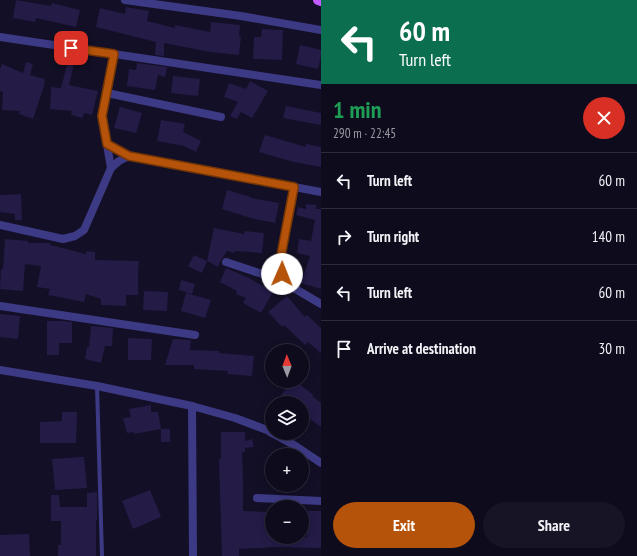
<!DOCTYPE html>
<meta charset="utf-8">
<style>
body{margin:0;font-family:"PT Sans Narrow",sans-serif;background:#171425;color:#f1f3f6;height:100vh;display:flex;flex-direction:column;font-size:15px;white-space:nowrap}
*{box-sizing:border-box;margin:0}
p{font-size:13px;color:#9b9ba3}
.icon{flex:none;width:22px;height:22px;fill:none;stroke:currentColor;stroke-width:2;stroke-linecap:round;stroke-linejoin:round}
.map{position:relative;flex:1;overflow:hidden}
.details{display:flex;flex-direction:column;background:#0e0b1c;width:316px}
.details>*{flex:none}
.banner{background:#0b6e4f;color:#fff;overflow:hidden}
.needle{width:26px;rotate:359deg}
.fabs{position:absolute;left:265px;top:344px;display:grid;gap:8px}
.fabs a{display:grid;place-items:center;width:44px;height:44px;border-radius:50%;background:#0e0b1c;box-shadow:0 2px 10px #0003,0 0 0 1px #2e2b3b;font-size:20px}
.pin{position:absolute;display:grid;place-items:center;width:34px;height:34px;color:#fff;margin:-17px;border-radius:8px;box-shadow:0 2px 6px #0006}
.me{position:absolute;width:44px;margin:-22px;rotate:1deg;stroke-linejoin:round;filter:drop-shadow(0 0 3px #0008)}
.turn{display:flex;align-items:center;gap:14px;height:84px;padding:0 12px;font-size:18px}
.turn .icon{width:52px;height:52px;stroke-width:2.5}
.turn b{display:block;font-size:28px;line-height:34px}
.round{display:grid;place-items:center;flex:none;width:42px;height:42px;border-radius:21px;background:#171425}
.head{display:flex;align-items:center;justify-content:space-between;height:68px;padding:0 12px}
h1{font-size:24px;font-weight:600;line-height:30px;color:#1e9e55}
.action{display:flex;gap:8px;margin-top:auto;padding:8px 12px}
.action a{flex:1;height:46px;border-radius:24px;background:#b45309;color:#fff;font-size:16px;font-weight:600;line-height:46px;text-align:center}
.action a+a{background:#171425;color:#f1f3f6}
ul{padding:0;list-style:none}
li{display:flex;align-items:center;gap:12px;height:56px;padding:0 12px;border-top:1px solid #2e2b3b}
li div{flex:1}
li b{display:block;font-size:15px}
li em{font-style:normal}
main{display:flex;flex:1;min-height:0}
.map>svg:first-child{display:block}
.building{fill:#241b47}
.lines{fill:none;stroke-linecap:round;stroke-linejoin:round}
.lane{stroke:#3d3a85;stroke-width:4}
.street{stroke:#3d3a85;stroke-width:8}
.primary{stroke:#c25bff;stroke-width:10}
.route-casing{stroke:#753606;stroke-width:10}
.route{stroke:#b45309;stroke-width:7}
</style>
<main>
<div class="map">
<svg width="321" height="556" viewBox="0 0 321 556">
<rect width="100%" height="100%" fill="#130f26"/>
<g class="building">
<polygon points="16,0 51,6 52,3 80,10 76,27 36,18 35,22 13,18"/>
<polygon points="126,7 149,11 147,21 175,28 175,25 210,32 211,22 240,25 239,36 241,36 239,55 210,52 164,43 164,56 155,55 156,42 96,27 100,8 125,14"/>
<polygon points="262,29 283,30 282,60 253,59 254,37 261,37"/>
<polygon points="300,45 321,50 321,56 318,69 296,64"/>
<polygon points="69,56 79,58 77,65 74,64 69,85 98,91 92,115 84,113 83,118 71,115 72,111 50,109 51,87 61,88"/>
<polygon points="26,62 33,64 30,75 45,79 44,86 33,119 19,114 20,111 2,110 3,92 0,91 0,69 2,64 23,73"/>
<polygon points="137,63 167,67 165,77 158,75 155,90 127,86 129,69 136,70"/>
<polygon points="173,76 200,79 198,96 171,93"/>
<polygon points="250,81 268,91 252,118 241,112 237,119 230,116 238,102 224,97 229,83 246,89"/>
<polygon points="286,106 321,113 321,125 283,118"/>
<polygon points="120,107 142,113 136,133 114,128"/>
<polygon points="161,120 185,124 183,132 201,141 196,152 184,146 157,141"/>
<polygon points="265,135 306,147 306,144 321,147 321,167 294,162 259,152"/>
<polygon points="227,190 251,197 251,198 279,203 275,223 251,218 222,209"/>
<polygon points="21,194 22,220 15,220 15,214 0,212 0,195"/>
<polygon points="306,204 316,205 316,209 321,209 321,289 301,283 310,256 297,253 299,239 311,241 315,220 296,215 298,207 306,209"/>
<polygon points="214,228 244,234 245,231 264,233 262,253 235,251 234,253 227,251 221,260 218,267 207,261 202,273 188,266 194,255 207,261"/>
<polygon points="5,239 28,241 28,243 50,243 50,245 86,254 86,251 95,252 95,260 139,261 138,272 138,295 126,295 126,306 101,305 101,299 86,294 84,302 48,295 50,289 37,287 41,266 25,264 23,291 0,289 1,269 3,269"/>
<polygon points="226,268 249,278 273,292 261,313 243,303 246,298 236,294 237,291 220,282"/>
<polygon points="181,280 195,284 192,294 179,290"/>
<polygon points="144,291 168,292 167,311 143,310"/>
<polygon points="186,293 211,300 205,318 181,311"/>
<polygon points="287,296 305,317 307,315 321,328 321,353 308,342 305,345 284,325 282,327 268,312"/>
<polygon points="0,314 20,316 18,339 0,337"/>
<polygon points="47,321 62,321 72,322 72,343 59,343 59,355 47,355"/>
<polygon points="91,326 113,328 112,346 105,346 101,363 85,359 87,347 89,347"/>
<polygon points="128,338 152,339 151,360 128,360"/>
<polygon points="173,339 191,340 190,350 219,351 219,353 254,356 252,376 227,374 228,371 194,369 194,365 165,365"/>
<polygon points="282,381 296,381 313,395 312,396 321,403 321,427 302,413 302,403 291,403 281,395 288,386"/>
<polygon points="151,405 151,412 158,412 161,429 134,434 134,432 127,433 123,418 131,417 129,409"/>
<polygon points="62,412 77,412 76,443 40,443 40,422 62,421"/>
<rect x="161" y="429" width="9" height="13"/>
<polygon points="221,432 245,432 245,441 252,439 254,447 245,448 245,452 242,452 243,479 243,511 272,512 272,537 307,537 308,511 321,511 321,548 276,547 239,549 239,556 222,556 219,459 221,459"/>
<polygon points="80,457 84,457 87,488 55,490 52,459"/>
<polygon points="150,490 161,517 133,529 122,501"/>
<polygon points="97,492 97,520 96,520 96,556 58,556 58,545 61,545 61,521 51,521 51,495 59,495 60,507 87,507 87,493"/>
<polygon points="29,534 30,556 0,556 0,535"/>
</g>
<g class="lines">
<polyline class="lane" points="97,386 102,556"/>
<g class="street">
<polyline points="125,0 241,16 321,30"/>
<polyline points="0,37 321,85"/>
<polyline points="107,93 221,117"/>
<polyline points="107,144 129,156 321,192"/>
<polyline points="111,168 102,116 114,54"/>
<polyline points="294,187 280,261 282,274 292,287 321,304"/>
<polyline points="0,225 63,239 75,236 84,230 111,168 119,161 129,156"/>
<polyline points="226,262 259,273 270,275 282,274"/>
<polyline points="0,306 195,335"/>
<polyline points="0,370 97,386 192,406 235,418 267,430 272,433"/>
<polyline points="192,406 193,556"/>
<polyline points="272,433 294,445 321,463"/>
<polyline points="257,498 321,501"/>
</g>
<polyline class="primary" points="318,0 321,1"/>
</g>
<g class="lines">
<g class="route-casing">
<polyline id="route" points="71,48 114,54 102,116 107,144 129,156 294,187 280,261 282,274"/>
</g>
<use href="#route" class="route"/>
</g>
</svg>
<div class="fabs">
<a><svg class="needle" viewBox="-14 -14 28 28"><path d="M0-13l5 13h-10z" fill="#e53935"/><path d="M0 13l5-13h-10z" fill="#9b9ba3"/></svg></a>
<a><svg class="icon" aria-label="layers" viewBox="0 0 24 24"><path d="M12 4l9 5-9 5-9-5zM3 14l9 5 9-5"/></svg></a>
<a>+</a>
<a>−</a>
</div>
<div class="pin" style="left:71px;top:48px;background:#d93025"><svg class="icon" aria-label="arrive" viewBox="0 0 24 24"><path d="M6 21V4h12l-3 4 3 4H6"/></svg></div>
<svg class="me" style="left:282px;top:274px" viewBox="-20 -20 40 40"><circle r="19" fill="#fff"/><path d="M0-13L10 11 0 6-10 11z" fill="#b45309"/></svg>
</div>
<section class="details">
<div class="banner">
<div class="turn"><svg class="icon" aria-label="left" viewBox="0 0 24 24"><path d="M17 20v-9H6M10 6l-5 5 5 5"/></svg><div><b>60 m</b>Turn left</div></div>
</div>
<div class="head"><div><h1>1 min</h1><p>290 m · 22:45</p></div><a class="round" style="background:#d93025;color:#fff"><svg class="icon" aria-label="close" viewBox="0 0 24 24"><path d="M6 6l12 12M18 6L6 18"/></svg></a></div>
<ul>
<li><svg class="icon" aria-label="left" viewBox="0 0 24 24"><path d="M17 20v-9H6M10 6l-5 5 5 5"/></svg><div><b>Turn left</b></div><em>60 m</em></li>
<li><svg class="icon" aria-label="right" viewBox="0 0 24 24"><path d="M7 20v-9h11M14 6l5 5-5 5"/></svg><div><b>Turn right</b></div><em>140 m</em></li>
<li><svg class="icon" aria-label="left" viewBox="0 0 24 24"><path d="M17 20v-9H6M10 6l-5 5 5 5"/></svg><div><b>Turn left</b></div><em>60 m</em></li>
<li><svg class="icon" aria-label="arrive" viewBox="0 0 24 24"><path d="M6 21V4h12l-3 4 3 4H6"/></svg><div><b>Arrive at destination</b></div><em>30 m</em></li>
</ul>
<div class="action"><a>Exit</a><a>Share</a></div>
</section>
</main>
